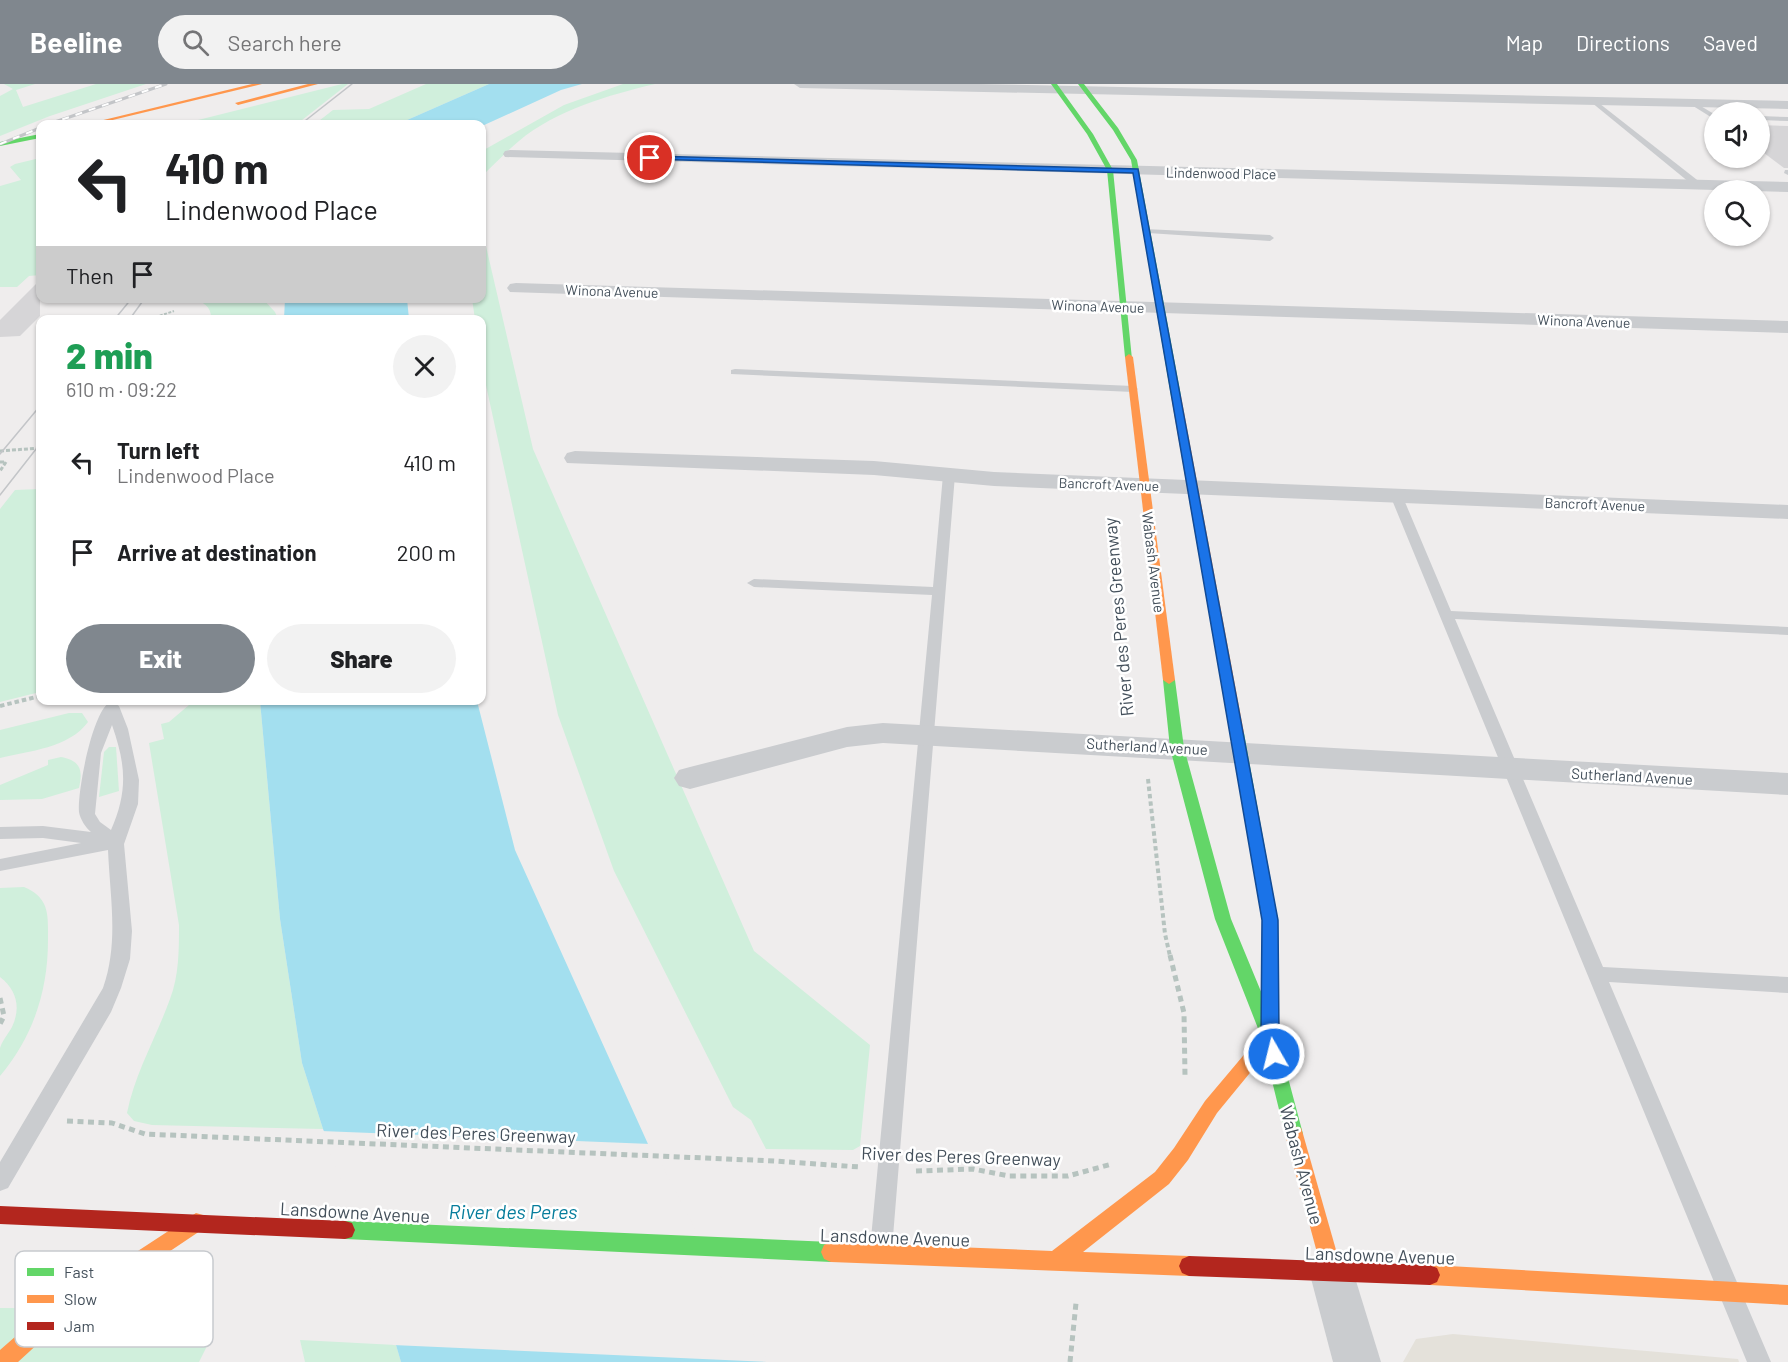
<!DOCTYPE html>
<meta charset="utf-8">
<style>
body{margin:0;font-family:Barlow,sans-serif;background:#f2f2f2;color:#202124;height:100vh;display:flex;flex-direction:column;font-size:22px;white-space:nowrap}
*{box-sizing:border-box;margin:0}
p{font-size:20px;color:#757577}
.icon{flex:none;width:33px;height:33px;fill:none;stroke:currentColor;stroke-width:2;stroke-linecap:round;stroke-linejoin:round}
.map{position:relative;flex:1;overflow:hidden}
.sheet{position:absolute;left:36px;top:231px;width:450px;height:390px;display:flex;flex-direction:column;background:#fff;border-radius:12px;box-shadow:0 2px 4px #0004}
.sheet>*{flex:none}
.guide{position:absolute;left:36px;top:36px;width:450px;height:183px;border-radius:12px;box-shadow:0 2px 4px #0004;background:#fff;color:#202124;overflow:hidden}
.buttons{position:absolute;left:1704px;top:18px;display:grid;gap:12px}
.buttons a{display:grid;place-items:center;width:66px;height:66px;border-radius:50%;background:#fff;box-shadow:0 2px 4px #0004;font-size:30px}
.pin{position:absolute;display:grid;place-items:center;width:51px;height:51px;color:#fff;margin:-26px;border:3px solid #fff;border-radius:50%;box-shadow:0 2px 6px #0007}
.me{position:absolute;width:66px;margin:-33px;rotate:352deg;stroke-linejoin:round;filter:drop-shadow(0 0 4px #0008)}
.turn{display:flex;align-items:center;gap:21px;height:126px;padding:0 30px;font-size:27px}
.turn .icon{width:78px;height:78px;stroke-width:2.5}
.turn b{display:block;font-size:42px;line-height:51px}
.then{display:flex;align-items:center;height:57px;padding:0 30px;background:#0003;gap:12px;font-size:22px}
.round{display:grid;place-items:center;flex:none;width:63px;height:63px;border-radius:32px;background:#f2f2f2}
.head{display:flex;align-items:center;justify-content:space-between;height:102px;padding:0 30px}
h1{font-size:36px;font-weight:800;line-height:45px;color:#1e9e55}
.primary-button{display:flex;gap:12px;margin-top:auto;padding:12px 30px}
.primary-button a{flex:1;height:69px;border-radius:36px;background:#80878e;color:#fff;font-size:24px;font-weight:800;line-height:69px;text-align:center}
.primary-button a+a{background:#f2f2f2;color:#202124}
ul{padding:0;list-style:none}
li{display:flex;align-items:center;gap:18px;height:90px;padding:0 30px}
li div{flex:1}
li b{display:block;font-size:22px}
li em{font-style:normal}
header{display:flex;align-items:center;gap:36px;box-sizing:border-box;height:84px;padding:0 30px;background:#80878e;color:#fff}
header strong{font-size:28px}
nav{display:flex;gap:33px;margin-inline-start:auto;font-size:21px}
.search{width:420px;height:54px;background:#f2f2f2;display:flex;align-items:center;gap:15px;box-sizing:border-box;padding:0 21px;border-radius:33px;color:#757577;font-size:22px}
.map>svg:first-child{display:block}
.commercial{fill:#e4e1da}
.green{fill:#d0efdc}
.water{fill:#a3dfef}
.pier{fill:#efeded}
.building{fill:#d6d5d7}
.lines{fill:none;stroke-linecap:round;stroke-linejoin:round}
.path-far3{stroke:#b6c3bf;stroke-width:2;stroke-dasharray:3 1.5;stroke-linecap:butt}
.path-far2{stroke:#b6c3bf;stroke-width:3;stroke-dasharray:4 2;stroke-linecap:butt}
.path-far1{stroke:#b6c3bf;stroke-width:4;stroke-dasharray:4.5 3;stroke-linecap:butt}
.path{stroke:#b6c3bf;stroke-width:5;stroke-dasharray:6 4.5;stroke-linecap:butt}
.lane{fill:#cacccf;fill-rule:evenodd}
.street{fill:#cacccf;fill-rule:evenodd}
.fast{fill:#63d668;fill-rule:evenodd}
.slow{fill:#ff974d;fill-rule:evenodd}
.jam{fill:#b3261e;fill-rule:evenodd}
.tram{stroke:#c3c5c8;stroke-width:1.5}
.rail-casing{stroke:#c3c5c8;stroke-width:3}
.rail{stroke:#fff;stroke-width:2;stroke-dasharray:7;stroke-linecap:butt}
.route{fill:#1a73e8;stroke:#114b97;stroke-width:1.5}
.labels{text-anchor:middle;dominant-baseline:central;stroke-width:5;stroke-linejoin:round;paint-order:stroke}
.far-street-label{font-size:14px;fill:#44505b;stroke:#fff}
.street-label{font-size:15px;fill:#44505b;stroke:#fff}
.near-street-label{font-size:18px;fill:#44505b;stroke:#fff}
.near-water-label{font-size:20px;font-style:italic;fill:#067d9c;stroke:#fff}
.key{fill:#fff;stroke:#c7cace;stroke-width:1.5}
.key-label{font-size:16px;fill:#44505b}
</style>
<header>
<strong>Beeline</strong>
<div class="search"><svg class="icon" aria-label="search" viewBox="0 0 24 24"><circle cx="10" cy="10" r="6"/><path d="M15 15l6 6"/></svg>Search here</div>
<nav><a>Map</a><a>Directions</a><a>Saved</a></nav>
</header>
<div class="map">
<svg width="1788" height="1278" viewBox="0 0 1788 1278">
<rect width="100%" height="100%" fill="#efeded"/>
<polygon class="commercial" points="1453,1250 1738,1275 1739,1278 1403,1278 1416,1255"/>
<g class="green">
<polygon points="4,0 35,0 16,6 23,23 96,0 146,0 50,32 0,52 0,12 13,5"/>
<polygon points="342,0 348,0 297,40 182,40"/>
<polygon points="426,0 489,0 398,40 315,40 333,26 369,25"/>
<path d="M623 0H655C609 11 556 26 519 57 506 68 494 80 482 92V67L564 21Z"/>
<polygon points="40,74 40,191 29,192 17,203 0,203 0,102 21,96 10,83 15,80"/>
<polygon points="482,145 533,365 754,867 870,961 860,1062 853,1066 766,1065 751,1036 733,1023 614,787 558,631 482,283 482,236 475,235 472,215 482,214"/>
<path d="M194 215H263L275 228 278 235H211C212 224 204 218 194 215Z"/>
<polygon points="40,405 40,608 0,618 0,425 15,406"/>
<path d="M188 617H260L280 835 302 979 323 1045 152 1041 134 1037 127 1029C135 989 156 954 170 915 179 892 179 866 179 841L149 659 164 655 161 640 169 638 189 621Z"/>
<path d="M69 629H82L88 638C69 664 29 667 0 674V646Z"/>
<polygon points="109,663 116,663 119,707 99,713 104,668"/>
<path d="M61 673C81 677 83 686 79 704L42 715 0 716V701L48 681V676Z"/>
<path d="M24 803C50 814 48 831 48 856 48 907 33 953 0 992 0 984 0 972 0 964 2 957 8 950 12 943 21 924 17 906 0 893V804Z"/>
<polygon points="0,1224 208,1225 212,1252 199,1278 0,1278"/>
<polygon points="300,1256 396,1261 401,1278 305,1278"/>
</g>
<g class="water">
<polygon points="489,0 582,0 561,6 482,42 398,40"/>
<polygon points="285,215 407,215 409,235 284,235"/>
<polygon points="260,617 477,617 515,766 648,1060 766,1278 401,1278 354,1118 323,1045 302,979 280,835"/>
</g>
<polygon class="pier" points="321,1047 651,1060 706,1166 769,1278 393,1261 351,1119"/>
<g class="building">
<polygon points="1760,41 1788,42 1788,84 1784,84 1760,66"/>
<polygon points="40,196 40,232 20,252 0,253 0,236"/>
</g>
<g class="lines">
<polyline class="path-far3" points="147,236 174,227"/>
<g class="path-far2">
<polyline points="0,367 40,364"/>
<polyline points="0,378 6,378 0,387"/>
</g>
<g class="path-far1">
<polyline points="0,622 40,612"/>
<polyline points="1148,695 1165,850 1170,872"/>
</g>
<g class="path">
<polyline points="1170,871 1184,929 1185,992"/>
<polyline points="0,914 4,932 0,940"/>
<polyline points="67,1037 112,1039 145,1050 774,1077 860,1083"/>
<polyline points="916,1087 973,1085 1009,1092 1068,1092 1112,1080"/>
<polyline points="1070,1278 1076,1219"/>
</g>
<g class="lane">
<polygon points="1591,16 1595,16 1701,99 1701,103 1695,103 1591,18"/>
<polygon points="1690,18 1694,18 1714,30 1714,35 1690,20"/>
<polygon points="1760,32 1788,33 1788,37 1760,36"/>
<polygon points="1785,86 1788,86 1788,91 1784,89"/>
<polygon points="1145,145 1270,151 1274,154 1270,157 1148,149 1144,147"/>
<polygon points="735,285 1133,302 1138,305 1133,308 731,290 731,286"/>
<polygon points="949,388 955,391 892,1165 889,1173 881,1176 873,1173 870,1165 932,511 754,503 747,499 754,495 933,503 943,391"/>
<polygon points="1396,407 1402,411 1451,527 1788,543 1788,551 1455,535 1603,883 1788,893 1788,909 1609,898 1771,1278 1747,1278 1390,411"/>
<path d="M112 617 119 622 128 645 139 696 138 720 124 760 132 847 130 875 121 904 111 928 8 1104 0 1107V1078L103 904C119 858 110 814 108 766L0 787V775L81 759 43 754 0 755V743L43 742 91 748C86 744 80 735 79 728 77 709 93 622 112 617ZM112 641C126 681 128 707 111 746L100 738 95 730 101 669Z"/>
</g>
<g class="street">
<polygon points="794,0 978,0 1788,17 1788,25 800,4"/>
<polygon points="510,66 1788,98 1788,108 505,73 503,70 505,67"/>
<polygon points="516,199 1788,237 1788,249 510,208 507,204 510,200"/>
<polygon points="575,367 874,377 994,388 1788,421 1788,435 994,402 874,391 567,379 564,374 567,369"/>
<polygon points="883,639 1788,689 1788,711 883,659 847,663 690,705 679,702 674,694 679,686 690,683 847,643"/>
<polygon points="1332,1165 1348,1171 1381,1278 1333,1278 1309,1187 1316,1171"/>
</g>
<g class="fast">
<polygon points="1051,0 1057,0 1093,50 1113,86 1132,275 1125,273 1107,86 1087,50"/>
<polygon points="1078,0 1084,0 1118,44 1137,76 1181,312 1179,314 1171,312 1131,76 1113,46"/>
<polygon points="40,50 40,54 0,62 0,58"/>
<polygon points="1169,592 1175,596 1184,664 1231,835 1262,910 1262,836 1230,649 1237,644 1244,649 1278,836 1279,935 1274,941 1303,1050 1301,1056 1294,1058 1287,1056 1285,1050 1261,952 1215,835 1170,664 1163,596"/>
<polygon points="345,1137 831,1158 838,1161 841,1168 838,1175 831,1178 345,1155 338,1153 335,1146 338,1139"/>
</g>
<g class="slow">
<polygon points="252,0 262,0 96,40 87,40"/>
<polygon points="308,0 318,0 238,21 235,19"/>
<polygon points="1129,270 1133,273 1175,596 1169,600 1163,596 1125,273"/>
<polygon points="1176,309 1181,312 1244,649 1237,654 1230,649 1171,312"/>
<polygon points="1270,945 1276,947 1279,952 1276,957 1217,1029 1188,1076 1169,1100 1083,1168 1189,1172 1196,1175 1199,1182 1196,1189 1189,1192 831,1178 824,1175 821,1168 824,1161 831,1158 1052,1167 1155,1088 1174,1064 1205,1017 1264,947"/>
<polygon points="1294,1042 1301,1044 1303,1050 1342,1187 1339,1194 1332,1197 1325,1194 1322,1187 1285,1050 1287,1044"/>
<polygon points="196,1129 203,1131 206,1138 203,1145 54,1245 18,1278 0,1278 0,1266 40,1231"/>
<polygon points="1430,1181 1788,1201 1788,1221 1430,1201 1423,1198 1420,1191 1423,1184"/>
</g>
<g class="jam">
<polygon points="0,1122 345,1137 352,1139 355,1146 352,1153 345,1155 0,1140"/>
<polygon points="1189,1172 1430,1181 1437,1184 1440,1191 1437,1198 1430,1201 1189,1192 1182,1189 1179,1182 1182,1175"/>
</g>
<g class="tram">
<polyline points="301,40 352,0"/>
<polyline points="114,236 132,214"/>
<polyline points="129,236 145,214"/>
<polyline points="0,370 40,322"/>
<polyline points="0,411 40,360"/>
</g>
<g class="rail-casing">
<g id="rail">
<polyline points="49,40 166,0"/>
<polyline points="0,60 40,44"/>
</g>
</g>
<use href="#rail" class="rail"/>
</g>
<polygon class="route" points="650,72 1138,85 1278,836 1279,952 1283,970 1281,975 1274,977 1268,975 1261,952 1262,836 1133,89 647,75"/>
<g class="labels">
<g class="far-street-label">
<text transform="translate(1221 89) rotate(1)">Lindenwood Place</text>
<text transform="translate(612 207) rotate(2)">Winona Avenue</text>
<text transform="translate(1098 222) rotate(2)">Winona Avenue</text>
<text transform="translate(1584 237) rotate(2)">Winona Avenue</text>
<text transform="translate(1109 400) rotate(2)">Bancroft Avenue</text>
<text transform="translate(1595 420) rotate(2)">Bancroft Avenue</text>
</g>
<g class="street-label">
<text transform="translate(1154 478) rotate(83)">Wabash Avenue</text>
<text transform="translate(1147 662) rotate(3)">Sutherland Avenue</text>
<text transform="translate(1632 692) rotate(3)">Sutherland Avenue</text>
</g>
<g class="near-street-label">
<text transform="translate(1118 533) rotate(-95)">River des Peres Greenway</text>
<text transform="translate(476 1049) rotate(2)">River des Peres Greenway</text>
<text transform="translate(961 1072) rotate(2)">River des Peres Greenway</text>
<text transform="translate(1302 1081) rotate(75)">Wabash Avenue</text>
<text transform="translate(355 1128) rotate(3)">Lansdowne Avenue</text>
<text transform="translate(895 1153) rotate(2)">Lansdowne Avenue</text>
<text transform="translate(1380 1171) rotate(2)">Lansdowne Avenue</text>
</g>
<g class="near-water-label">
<text x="513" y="1127">River des Peres</text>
</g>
</g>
<rect x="15" y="1167" width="198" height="96" rx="9" class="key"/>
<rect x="27" y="1184" width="27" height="8" fill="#63d668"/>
<rect x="27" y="1211" width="27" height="8" fill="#ff974d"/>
<rect x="27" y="1238" width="27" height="8" fill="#b3261e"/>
<g class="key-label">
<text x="64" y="1194">Fast</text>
<text x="64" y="1221">Slow</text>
<text x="64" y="1248">Jam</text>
</g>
</svg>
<div class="buttons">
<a><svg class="icon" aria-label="sound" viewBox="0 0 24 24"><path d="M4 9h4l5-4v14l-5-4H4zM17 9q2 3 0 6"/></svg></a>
<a><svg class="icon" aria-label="search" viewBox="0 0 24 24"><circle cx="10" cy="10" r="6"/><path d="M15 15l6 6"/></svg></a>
</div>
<div class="pin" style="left:650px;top:74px;background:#d93025"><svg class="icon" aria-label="arrive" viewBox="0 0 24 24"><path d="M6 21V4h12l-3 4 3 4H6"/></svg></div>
<svg class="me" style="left:1274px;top:970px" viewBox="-20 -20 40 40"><circle r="17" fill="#1a73e8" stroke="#fff" stroke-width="3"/><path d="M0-11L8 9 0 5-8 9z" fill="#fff"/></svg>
<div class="guide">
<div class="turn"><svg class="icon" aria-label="left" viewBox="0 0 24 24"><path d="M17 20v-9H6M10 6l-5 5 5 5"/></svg><div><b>410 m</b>Lindenwood Place</div></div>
<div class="then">Then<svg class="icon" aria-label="arrive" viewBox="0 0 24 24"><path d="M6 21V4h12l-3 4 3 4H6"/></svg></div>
</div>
<section class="sheet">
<div class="head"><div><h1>2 min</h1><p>610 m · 09:22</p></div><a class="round"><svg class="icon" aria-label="close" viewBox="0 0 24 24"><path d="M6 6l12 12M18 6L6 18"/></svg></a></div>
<ul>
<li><svg class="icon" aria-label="left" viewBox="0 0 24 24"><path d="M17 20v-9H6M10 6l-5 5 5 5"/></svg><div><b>Turn left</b><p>Lindenwood Place</p></div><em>410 m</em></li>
<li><svg class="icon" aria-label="arrive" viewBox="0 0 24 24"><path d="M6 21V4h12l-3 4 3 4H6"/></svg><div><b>Arrive at destination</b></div><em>200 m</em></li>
</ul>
<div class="primary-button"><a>Exit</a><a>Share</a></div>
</section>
</div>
